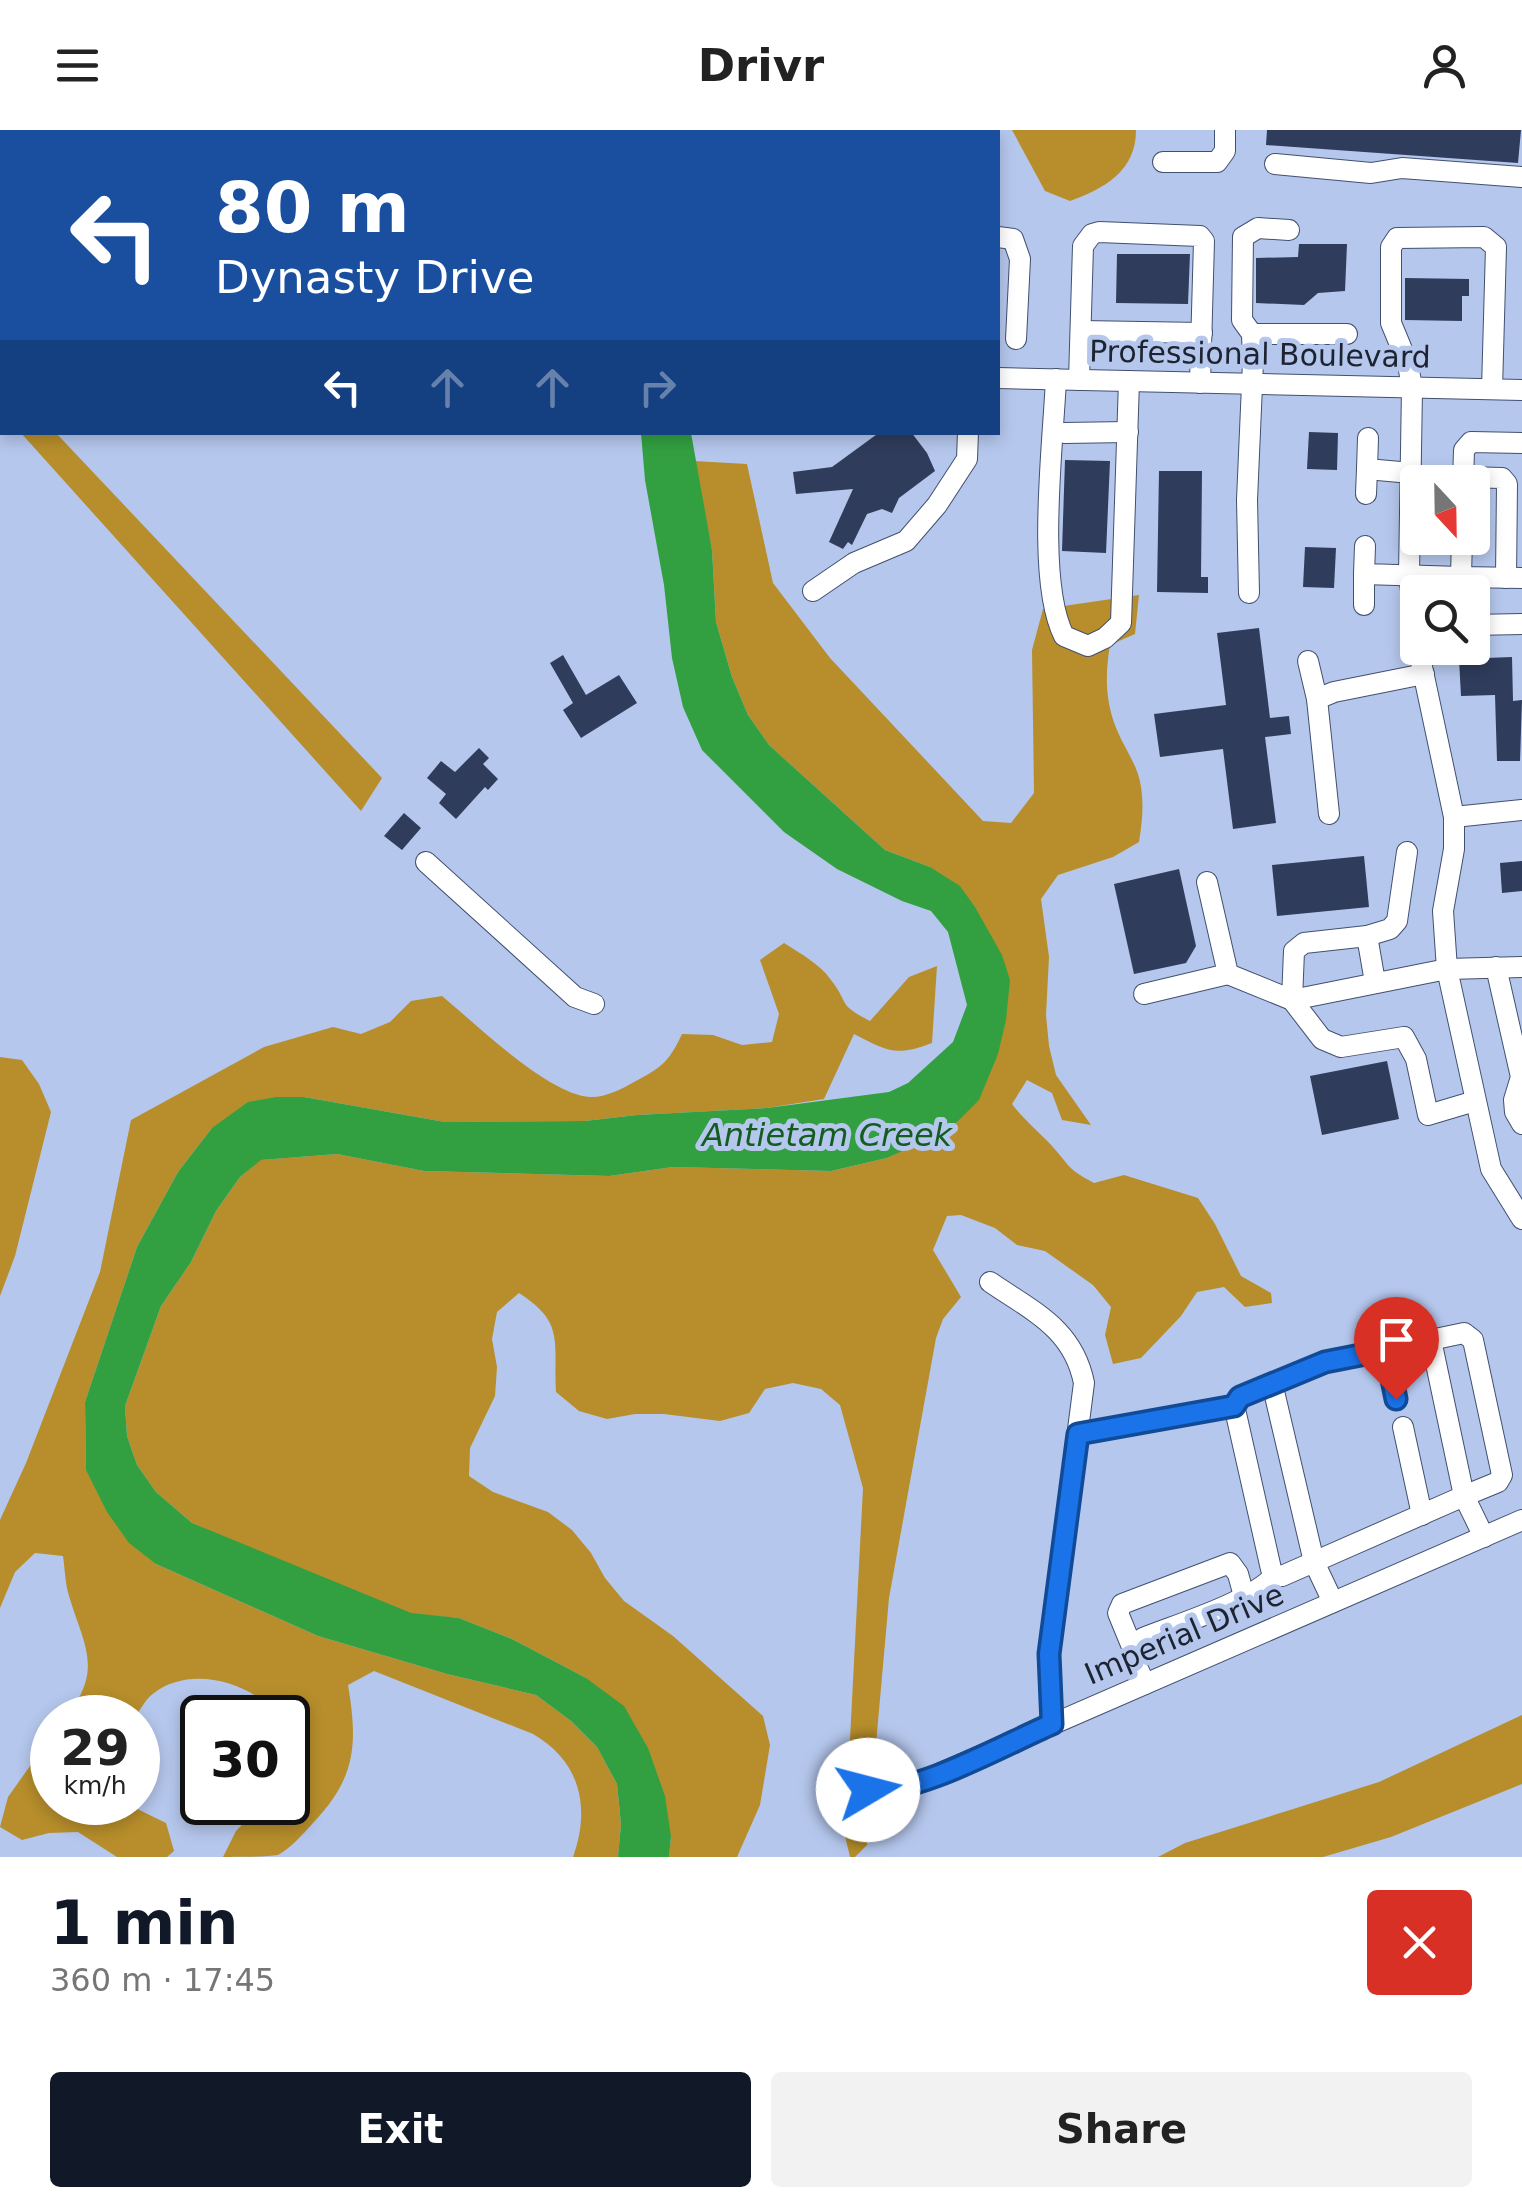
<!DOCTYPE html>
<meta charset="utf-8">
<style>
body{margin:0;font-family:"DejaVu Sans",sans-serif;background:#f2f2f2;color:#222;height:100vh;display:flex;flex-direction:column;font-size:38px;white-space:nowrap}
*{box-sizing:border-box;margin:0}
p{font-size:32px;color:#767676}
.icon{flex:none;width:55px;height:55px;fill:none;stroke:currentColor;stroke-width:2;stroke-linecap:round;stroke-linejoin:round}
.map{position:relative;height:1727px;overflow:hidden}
.panel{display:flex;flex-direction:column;background:#fff;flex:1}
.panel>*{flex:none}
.banner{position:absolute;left:0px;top:0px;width:1000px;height:305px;box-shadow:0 5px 15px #0003;background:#1a4fa0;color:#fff;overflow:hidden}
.needle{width:65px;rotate:158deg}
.fabs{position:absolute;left:1400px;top:335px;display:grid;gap:20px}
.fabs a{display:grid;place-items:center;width:90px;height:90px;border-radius:10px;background:#fff;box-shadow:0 5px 15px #0003;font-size:50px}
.speed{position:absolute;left:30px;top:1565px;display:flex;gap:20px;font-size:50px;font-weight:700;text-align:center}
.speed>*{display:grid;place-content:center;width:130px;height:130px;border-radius:50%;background:#fff;box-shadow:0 5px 15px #0003;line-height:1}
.speed small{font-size:25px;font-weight:400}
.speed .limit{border:5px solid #111;border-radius:15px;background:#fff;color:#111}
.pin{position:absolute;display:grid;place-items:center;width:85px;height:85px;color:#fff;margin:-102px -42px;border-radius:50% 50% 50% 0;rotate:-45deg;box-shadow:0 0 10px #0007}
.pin .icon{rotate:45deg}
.me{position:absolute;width:110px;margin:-55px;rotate:82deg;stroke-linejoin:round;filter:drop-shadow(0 0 8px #0008)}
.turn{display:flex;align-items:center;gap:35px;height:210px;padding:0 50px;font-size:45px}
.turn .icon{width:130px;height:130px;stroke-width:2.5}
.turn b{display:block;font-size:70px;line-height:85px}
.lanes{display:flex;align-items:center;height:95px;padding:0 50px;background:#0003;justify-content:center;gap:50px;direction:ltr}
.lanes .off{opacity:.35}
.round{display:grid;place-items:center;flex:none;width:105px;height:105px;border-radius:10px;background:#f2f2f2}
.summary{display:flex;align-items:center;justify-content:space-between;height:170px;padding:0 50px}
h1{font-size:60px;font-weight:700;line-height:75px;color:#111827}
.primary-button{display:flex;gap:20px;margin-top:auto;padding:20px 50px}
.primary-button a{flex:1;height:115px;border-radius:10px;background:#111827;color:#fff;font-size:40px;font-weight:700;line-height:115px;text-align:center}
.primary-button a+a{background:#f2f2f2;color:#222}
header{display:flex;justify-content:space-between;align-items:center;height:130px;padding:0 50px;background:#fff;font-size:45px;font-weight:700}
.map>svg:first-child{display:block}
.green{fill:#b78e2b}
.water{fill:#32a041}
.building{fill:#2f3c5b}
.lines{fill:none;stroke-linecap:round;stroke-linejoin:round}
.minor-casing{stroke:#425070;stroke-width:22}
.minor{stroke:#fff;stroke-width:20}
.route-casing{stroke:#114b97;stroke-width:25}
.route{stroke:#1a73e8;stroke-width:18}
.labels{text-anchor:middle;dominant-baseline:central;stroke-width:10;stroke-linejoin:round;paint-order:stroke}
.street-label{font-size:30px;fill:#1d2331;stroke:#b5c7ed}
.water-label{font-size:32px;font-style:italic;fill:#145d1f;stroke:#b5c7ed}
</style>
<header><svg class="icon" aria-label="menu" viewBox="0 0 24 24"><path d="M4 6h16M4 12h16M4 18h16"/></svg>Drivr<svg class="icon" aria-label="person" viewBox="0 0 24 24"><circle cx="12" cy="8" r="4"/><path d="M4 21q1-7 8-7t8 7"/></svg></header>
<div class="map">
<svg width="1522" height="1727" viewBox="0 0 1522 1727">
<rect width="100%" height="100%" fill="#b5c7ed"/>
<g class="green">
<path d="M1012 0H1136C1136 41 1105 58 1070 71L1045 61Z"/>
<polygon points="21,303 56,303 382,648 361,681"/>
<path d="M694 331 747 334 773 453 830 528 983 691 1011 693 1034 663 1032 520 1043 479 1139 465 1135 504 1110 515C1105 544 1105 572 1117 600 1125 620 1138 635 1141 657 1144 676 1142 693 1139 712L1113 727 1058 745 1041 769 1049 827 1046 885 1049 916 1056 945 1091 995 1062 990 1052 963 1027 950 1012 974C1024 990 1038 1001 1052 1016 1071 1037 1066 1038 1094 1053L1124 1045 1198 1068 1215 1094 1241 1146 1271 1163 1272 1173 1245 1177 1224 1157 1197 1162 1181 1186 1141 1228 1113 1234 1105 1205 1111 1177 1093 1155 1045 1121 1017 1115 995 1098 961 1085 947 1086 933 1120 961 1167 943 1189 936 1208 889 1468 867 1715 855 1727H850L845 1706 863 1358 840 1275 821 1259 793 1253 765 1259 749 1283 720 1291 664 1284H635L607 1289 579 1281 556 1262C553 1213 566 1193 519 1163L497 1182 492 1209 497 1237 495 1266 470 1318 469 1346 493 1362 548 1382 572 1400 591 1423 605 1448 624 1471 673 1506 763 1586 770 1615 760 1675 737 1727H669L671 1707 586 1548 512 1509 459 1488 411 1484 241 1415 192 1393 156 1362 137 1335 127 1306 125 1276 161 1176 191 1132 216 1081 240 1047 260 1030 337 1024 424 1041 609 1046 673 1037 831 1041 887 1028 956 993 998 924 930 737 885 720 769 615 748 585 732 547 716 492 712 420Z"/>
<path d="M784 813C801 824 820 834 831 850 851 876 836 873 870 891L909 847 937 836 932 913C896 927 887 921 854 904L824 969 767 978 637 985 585 991 445 992 304 967 212 998 178 1042 137 1117 85 1272 86 1340 156 1434 318 1506 447 1544 536 1565 571 1591 597 1617 617 1654 621 1694 618 1727H573C591 1677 580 1631 533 1604L374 1541 348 1555C358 1614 356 1648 313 1693 303 1704 291 1718 278 1725 265 1727 238 1727 223 1727L236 1701 263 1673 288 1672C288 1648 293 1628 294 1603L288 1595V1588L281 1587C252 1553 192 1534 154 1563 146 1568 141 1579 135 1587H66C104 1539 84 1516 69 1466 65 1453 65 1439 63 1426L35 1423 15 1442 0 1478V1390L26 1333 100 1142 131 990 264 917 333 897 361 904 390 892 411 871 442 866C475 893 547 964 590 967 604 968 622 959 634 952 661 938 669 932 682 904L713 905 742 915 772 912 779 884 760 830Z"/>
<polygon points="0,927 22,930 39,954 51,982 15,1126 0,1166"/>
<polygon points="1522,1585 1522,1654 1391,1707 1323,1727 1158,1727 1185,1713 1379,1652"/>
<polygon points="52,1605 52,1672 125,1673 166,1693 174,1721 167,1727 117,1727 78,1702 49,1703 22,1710 0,1697 8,1667"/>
</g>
<polygon class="water" points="641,303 691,303 712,420 716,492 732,547 748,585 769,615 885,720 930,737 960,756 975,777 1002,825 1010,850 1006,890 998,924 979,970 956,993 926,1010 887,1028 831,1041 673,1037 609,1046 424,1041 337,1024 261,1030 240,1047 216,1081 191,1132 161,1176 125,1276 127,1306 137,1335 156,1362 192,1393 411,1483 459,1488 512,1509 586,1548 624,1576 648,1618 665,1666 671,1707 669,1727 618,1727 621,1694 617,1654 597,1617 571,1591 536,1565 447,1544 318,1506 156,1434 129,1413 107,1382 86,1340 85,1272 137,1117 178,1042 212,998 248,972 276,967 304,967 445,992 585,991 637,985 767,978 889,962 908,953 953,912 967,875 948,802 931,781 902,771 837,739 784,702 702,620 683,577 672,528 664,455 645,350"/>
<g class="building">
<polygon points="1267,0 1521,0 1518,33 1266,15"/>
<polygon points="1299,114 1347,114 1345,161 1318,163 1304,175 1256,173 1256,128 1298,127"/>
<polygon points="1117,124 1190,124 1188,174 1116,173"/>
<polygon points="1405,148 1469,149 1469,166 1462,166 1462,191 1405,190"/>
<polygon points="880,302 911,302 927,323 935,341 899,368 892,383 882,379 867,384 852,415 848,412 843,419 829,412 853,359 796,364 793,342 832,337"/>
<polygon points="1309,302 1338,303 1337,340 1307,339"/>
<polygon points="1065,330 1110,331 1106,423 1062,421"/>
<polygon points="1159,341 1202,341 1201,447 1208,447 1208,463 1157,462"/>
<polygon points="1305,417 1336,418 1334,458 1303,457"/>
<polygon points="1259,498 1270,588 1289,586 1291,604 1265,607 1276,693 1233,699 1223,619 1160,627 1154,584 1226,575 1217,503"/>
<polygon points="563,525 586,565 619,545 637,573 581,608 563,580 573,573 550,533"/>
<polygon points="1512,527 1513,571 1522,570 1520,631 1497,631 1495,565 1461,566 1459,529"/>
<polygon points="479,618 489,628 483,634 498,649 488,660 485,657 456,689 439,673 446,664 427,648 441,631 455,642"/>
<polygon points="404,683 421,698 402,720 384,706"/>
<polygon points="1364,726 1369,777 1277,786 1272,735"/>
<polygon points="1522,731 1522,761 1502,763 1500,733"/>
<polygon points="1179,739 1196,816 1186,833 1134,844 1114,754"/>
<polygon points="1387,931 1399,989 1322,1005 1310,946"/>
</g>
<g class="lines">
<g class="minor-casing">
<g id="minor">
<polyline points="1163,32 1217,32 1225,21 1225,0"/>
<polyline points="1275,34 1371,43 1402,38 1522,47"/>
<polyline points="998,107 1013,109 1020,129 1016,209"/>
<polyline points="0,127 2,129"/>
<polyline points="0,158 2,160"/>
<polyline points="1081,201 1202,203"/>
<polyline points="1252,204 1347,204"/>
<polyline points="998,248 1522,260"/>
<path d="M1056 249C1053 315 1036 451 1064 506L1088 516 1105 508 1121 493 1129 251"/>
<polyline points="1079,250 1083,116 1092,104 1099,102 1200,106 1204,111 1200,253"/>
<polyline points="1064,303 1128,302"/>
<polyline points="1368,308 1367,339 1411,343"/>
<polyline points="1463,347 1502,348 1507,354 1506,448"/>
<polyline points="1463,352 1464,320 1471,312 1522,313"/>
<polyline points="1366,364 1367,339"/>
<polyline points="1462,408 1461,447 1522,448"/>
<polyline points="1365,416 1364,444 1461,447"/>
<polyline points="1364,444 1364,475"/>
<polyline points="813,461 854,433 906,411 937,375 967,329 968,302"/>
<polyline points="1249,463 1247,370 1253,232 1252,204 1242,190 1243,107 1258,98 1289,100"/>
<polyline points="1472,495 1522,494"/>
<polyline points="1418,515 1409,445 1412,258 1408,234 1391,193 1391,117 1397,108 1484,107 1496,117 1492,259"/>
<polyline points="1418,518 1454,687 1454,719 1443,781 1447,839 1491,1039 1522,1089"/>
<polyline points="1308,531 1317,569"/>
<polyline points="1329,684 1317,569 1334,562 1424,544"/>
<polyline points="1454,687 1522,680"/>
<polyline points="426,732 575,867 594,874"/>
<polyline points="1207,752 1228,844 1292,870 1322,909 1341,917 1404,907 1416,929 1428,985 1475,971"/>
<polyline points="1367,806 1390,799 1397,791 1407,722"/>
<polyline points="1496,837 1521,947 1514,970 1515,982 1522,994"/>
<polyline points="1144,864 1228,844"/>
<polyline points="1292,870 1447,839 1522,837"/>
<polyline points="1292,870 1294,821 1304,813 1367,806 1375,852"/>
<path d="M990 1152C1032 1181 1073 1198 1084 1253L1049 1524 1052 1594"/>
<polyline points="1431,1210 1464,1366 1282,1446 1275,1445 1271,1439 1234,1275 1240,1267 1325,1232 1464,1203 1473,1210 1502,1345 1498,1352 1464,1366 1484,1407"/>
<polyline points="1385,1220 1396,1269"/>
<polyline points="1272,1253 1314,1432 1333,1472"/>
<polyline points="1403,1297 1422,1385"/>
<polyline points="1078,1304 1234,1275"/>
<polyline points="1132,1517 1118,1483 1122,1474 1230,1433 1238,1444 1244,1466"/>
<path d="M1145 1554 1133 1528 1132 1517 1143 1508C1178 1494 1251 1472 1275 1445"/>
<polyline points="868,1660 881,1661 913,1655 1522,1390"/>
</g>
</g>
<use href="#minor" class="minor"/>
</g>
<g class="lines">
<g class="route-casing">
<path id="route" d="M868 1660C918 1664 1003 1615 1052 1594L1049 1524 1078 1304 1234 1276 1240 1267 1325 1232 1386 1220 1396 1269"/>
</g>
<use href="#route" class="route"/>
</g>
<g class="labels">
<g class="street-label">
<text transform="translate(1260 224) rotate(1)">Professional Boulevard</text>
<text transform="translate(1184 1504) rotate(-23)">Imperial Drive</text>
</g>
<g class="water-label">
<text x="827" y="1005">Antietam Creek</text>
</g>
</g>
</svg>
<div class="fabs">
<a><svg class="needle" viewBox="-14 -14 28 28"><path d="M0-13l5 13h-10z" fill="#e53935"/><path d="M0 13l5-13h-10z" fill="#767676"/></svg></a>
<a><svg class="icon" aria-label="search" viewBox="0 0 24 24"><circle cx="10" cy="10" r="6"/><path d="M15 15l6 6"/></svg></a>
</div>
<div class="speed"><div>29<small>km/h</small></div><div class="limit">30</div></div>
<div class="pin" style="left:1396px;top:1269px;background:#d93025"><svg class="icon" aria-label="arrive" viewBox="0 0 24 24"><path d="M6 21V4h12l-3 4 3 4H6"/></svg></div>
<svg class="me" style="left:868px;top:1660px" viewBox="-20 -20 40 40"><circle r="19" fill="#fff"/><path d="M0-13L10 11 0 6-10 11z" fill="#1a73e8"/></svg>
<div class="banner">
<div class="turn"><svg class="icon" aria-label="left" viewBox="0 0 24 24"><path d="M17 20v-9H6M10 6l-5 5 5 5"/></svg><div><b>80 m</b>Dynasty Drive</div></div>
<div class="lanes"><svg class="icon" aria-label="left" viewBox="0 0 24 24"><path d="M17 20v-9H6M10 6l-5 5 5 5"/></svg><svg class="icon off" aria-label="ahead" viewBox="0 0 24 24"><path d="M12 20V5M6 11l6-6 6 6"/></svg><svg class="icon off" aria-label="ahead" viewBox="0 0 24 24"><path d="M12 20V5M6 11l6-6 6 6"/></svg><svg class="icon off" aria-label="right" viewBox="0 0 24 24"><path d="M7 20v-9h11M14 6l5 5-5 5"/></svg></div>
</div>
</div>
<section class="panel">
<div class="summary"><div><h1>1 min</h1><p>360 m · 17:45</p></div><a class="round" style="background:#d93025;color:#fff"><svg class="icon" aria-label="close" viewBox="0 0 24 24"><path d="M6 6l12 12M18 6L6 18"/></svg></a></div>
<div class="primary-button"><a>Exit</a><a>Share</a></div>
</section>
